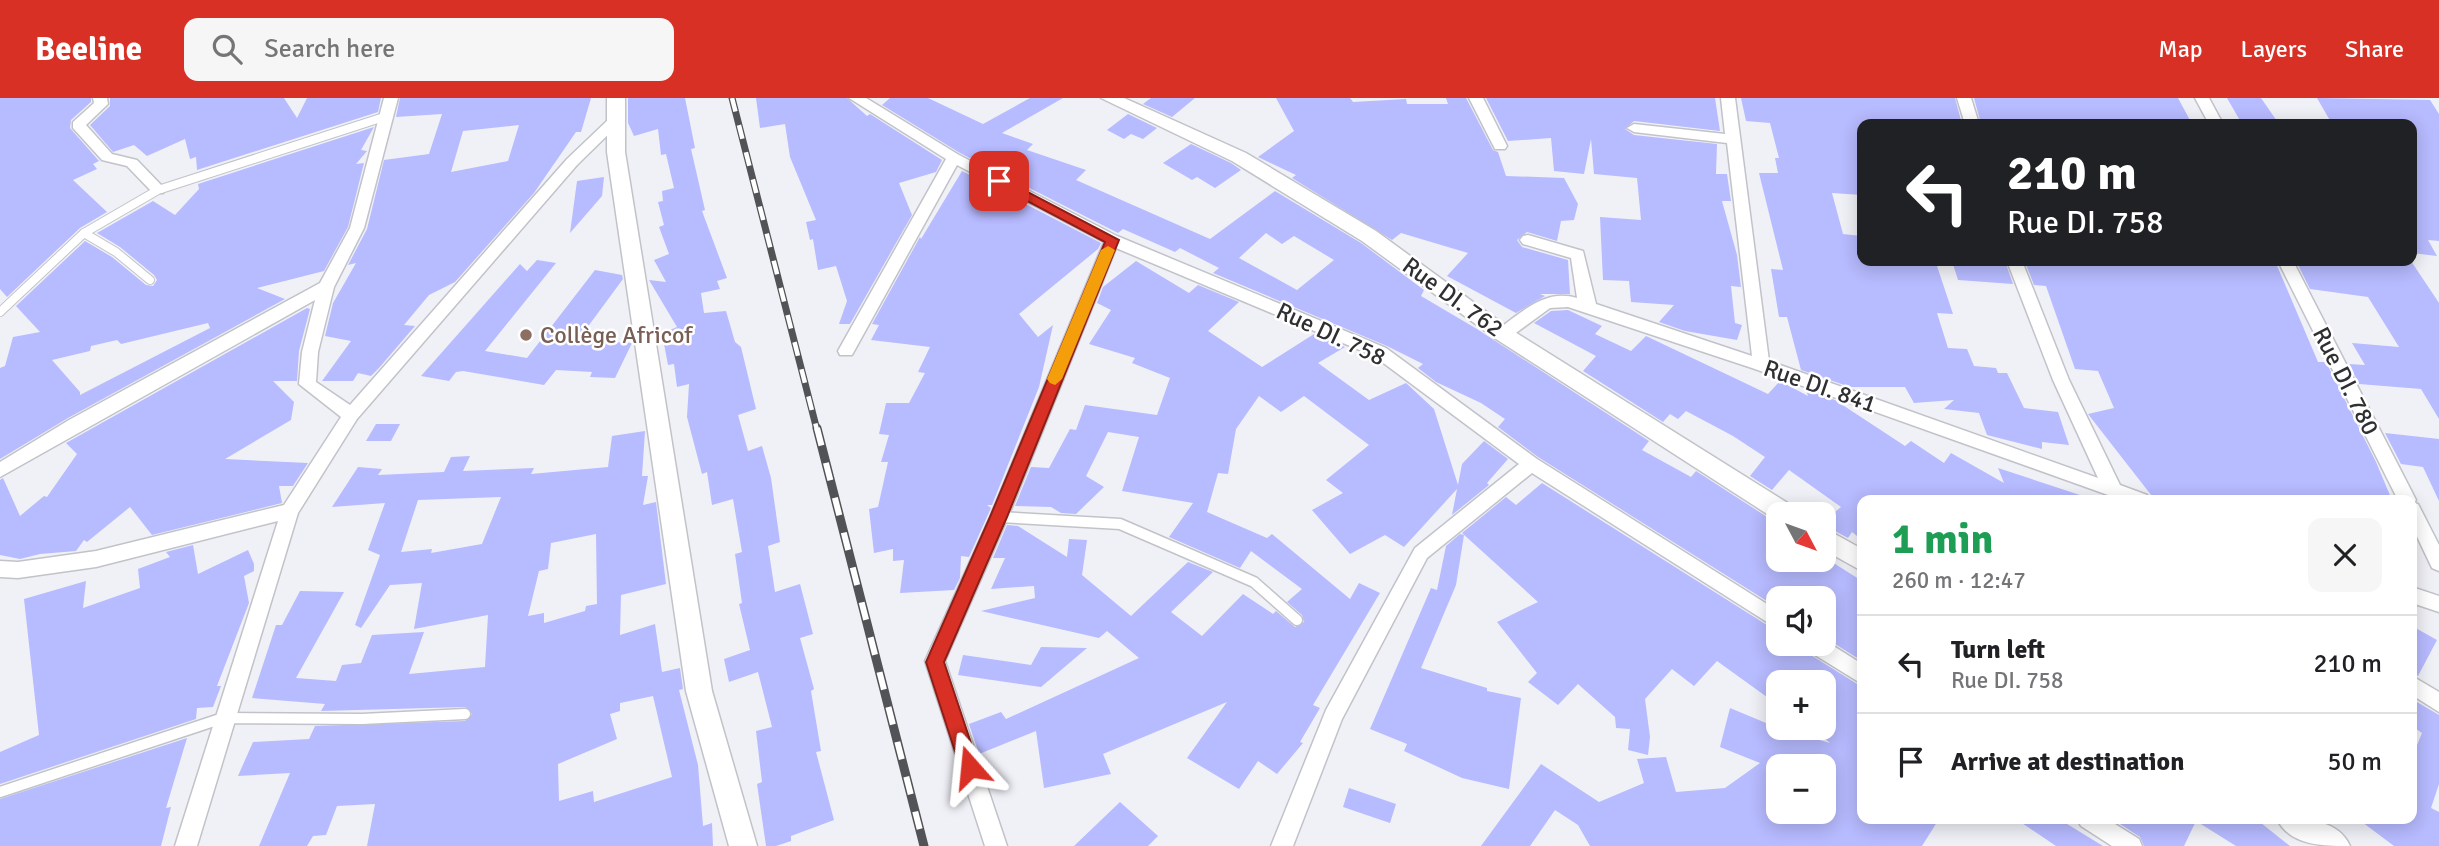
<!DOCTYPE html>
<meta charset="utf-8">
<style>
body{margin:0;font-family:Signika,sans-serif;background:#f6f6f6;color:#202124;height:100vh;display:flex;flex-direction:column;font-size:26px;white-space:nowrap}
*{box-sizing:border-box;margin:0}
p{font-size:23px;color:#757577}
.icon{flex:none;width:38px;height:38px;fill:none;stroke:currentColor;stroke-width:2;stroke-linecap:round;stroke-linejoin:round}
.map{position:relative;flex:1;overflow:hidden}
.side{position:absolute;left:1857px;top:397px;width:560px;height:329px;display:flex;flex-direction:column;background:#fff;border-radius:14px;box-shadow:0 4px 18px #0003}
.side>*{flex:none}
.guide{position:absolute;left:1857px;top:21px;width:560px;height:147px;border-radius:14px;box-shadow:0 4px 18px #0003;background:#202124;color:#fff;overflow:hidden}
.needle{width:46px;rotate:131deg}
.fabs{position:absolute;left:1766px;top:404px;display:grid;gap:14px}
.fabs a{display:grid;place-items:center;width:70px;height:70px;border-radius:14px;background:#fff;box-shadow:0 4px 18px #0003;font-size:35px}
.pin{position:absolute;display:grid;place-items:center;width:60px;height:60px;color:#fff;margin:-30px;border-radius:14px;box-shadow:0 4px 10px #0006}
.me{position:absolute;width:77px;margin:-38px;rotate:342deg;stroke-linejoin:round;filter:drop-shadow(0 0 5px #0008)}
.turn{display:flex;align-items:center;gap:24px;height:147px;padding:0 35px;font-size:32px}
.turn .icon{width:91px;height:91px;stroke-width:2.5}
.turn b{display:block;font-size:49px;line-height:60px}
.round{display:grid;place-items:center;flex:none;width:74px;height:74px;border-radius:14px;background:#f6f6f6}
.overview{display:flex;align-items:center;justify-content:space-between;height:119px;padding:0 35px}
h1{font-size:42px;font-weight:800;line-height:52px;color:#1e9e55}
ul{padding:0;list-style:none}
li{display:flex;align-items:center;gap:21px;height:98px;padding:0 35px;border-top:2px solid #e0e0e0}
li div{flex:1}
li b{display:block;font-size:26px}
li em{font-style:normal}
header{display:flex;align-items:center;gap:42px;box-sizing:border-box;height:98px;padding:0 35px;background:#d93025;color:#fff}
header strong{font-size:33px}
nav{display:flex;gap:38px;margin-inline-start:auto;font-size:24px}
.search{width:490px;height:63px;background:#f6f6f6;display:flex;align-items:center;gap:18px;box-sizing:border-box;padding:0 24px;border-radius:14px;color:#757577;font-size:26px}
.map>svg:first-child{display:block}
.building{fill:#b7bbff;fill-rule:evenodd}
.lines{fill:none;stroke-linecap:round;stroke-linejoin:round}
.service-far1-casing{stroke:#c2c3c9;stroke-width:10}
.service-casing{stroke:#c2c3c9;stroke-width:13}
.minor-casing{stroke:#c2c3c9;stroke-width:3}
.tertiary-casing{stroke:#c2c3c9;stroke-width:3}
.service-far1{stroke:#fff;stroke-width:8}
.service{stroke:#fff;stroke-width:10}
.minor{fill:#fff;fill-rule:evenodd}
.tertiary{fill:#fff;fill-rule:evenodd}
.rail-far1-casing{stroke:#525356;stroke-width:7}
.rail-casing{stroke:#525356;stroke-width:9}
.rail-far1{stroke:#fff;stroke-width:4.5;stroke-dasharray:14;stroke-linecap:butt}
.rail{stroke:#fff;stroke-width:6;stroke-dasharray:18;stroke-linecap:butt}
.route{fill:#d93025;stroke:#8d1f18;stroke-width:2}
.slow{fill:#f59e0b}
.education-dot{fill:#8d6e63;stroke:#fff;stroke-width:2.5}
.labels{text-anchor:middle;dominant-baseline:central;stroke-width:5;stroke-linejoin:round;paint-order:stroke}
.street-label{font-size:24px;fill:#2f3032;stroke:#fff}
.education-label{font-size:24px;fill:#785e54;stroke:#fff;text-anchor:start}
</style>
<header>
<strong>Beeline</strong>
<div class="search"><svg class="icon" aria-label="search" viewBox="0 0 24 24"><circle cx="10" cy="10" r="6"/><path d="M15 15l6 6"/></svg>Search here</div>
<nav><a>Map</a><a>Layers</a><a>Share</a></nav>
</header>
<div class="map">
<svg width="2439" height="748" viewBox="0 0 2439 748">
<rect width="100%" height="100%" fill="#f0f1f7"/>
<g class="building">
<polygon points="0,0 91,0 91,4 71,22 70,30 99,63 93,66 97,71 73,82 107,114 80,130 7,199 0,191"/>
<polygon points="110,0 284,0 297,20 307,0 381,0 378,14 197,72 196,59 190,61 185,41 147,58 134,47 113,54 90,27 110,8"/>
<path d="M400 0H591L581 34H576L534 95 455 184 429 197 404 227 415 228 379 270 371 278 358 275 353 283H322L351 243 325 238 333 205 356 165 348 167 367 131 384 62 429 56 442 16 396 19ZM519 27 508 63 451 74 463 33Z"/>
<polygon points="628,0 685,0 695,50 691,51 705,112 702,113 727,180 717,183 720,191 701,195 704,215 726,213 735,244 741,249 756,311 738,317 748,353 762,348 771,380 780,444 768,448 775,494 800,486 813,536 800,540 814,591 811,593 821,653 816,654 834,722 791,738 791,743 776,748 766,748 757,686 762,684 756,633 772,629 758,574 729,584 724,561 750,552 739,506 742,505 735,456 742,454 733,401 712,407 707,374 702,376 687,319 689,286 677,289 674,266 668,267 664,246 675,247 670,232 677,229 649,182 666,184 654,162 669,156 659,129 664,127 658,104 663,103 662,93 674,90 666,56 661,57 658,31 634,38 628,25"/>
<polygon points="756,0 847,0 867,18 870,16 942,62 936,74 899,85 912,117 850,226 839,226 847,203 836,168 818,172 813,141 810,142 806,124 816,122 790,59 785,26 760,30"/>
<path d="M890 0H928L983 26 1030 0H1063L1002 35 1033 46 1027 52 1086 72 1076 82 1210 141 1275 93 1361 145 1424 192 1421 198 1477 231 1649 343 1642 352 1691 379 1696 373 1778 426V462H1824V455L1834 461 1832 464 1862 483V563L1824 539V500H1778V510L1538 359 1498 329 1505 321 1481 305 1436 284 1418 270 1423 266 1387 248 1213 175 1219 170 1180 150 1175 154 1123 131 1118 135 960 55 882 7ZM1266 135 1282 146 1294 138 1334 162 1297 192 1239 160Z"/>
<polygon points="1151,0 1195,0 1172,19 1143,6"/>
<polygon points="1276,0 1350,0 1353,4 1406,1 1407,6 1448,6 1446,0 1466,0 1493,52 1498,54 1506,78 1564,80 1578,106 1574,122 1561,123 1557,143 1527,134 1517,142 1522,149 1568,162 1570,196 1540,196 1545,198 1516,215 1447,178 1468,155 1401,135 1392,142 1292,80 1296,77 1258,59 1294,33"/>
<polygon points="1486,0 1715,0 1720,33 1634,23 1625,31 1634,37 1717,46 1716,76 1727,76 1731,103 1722,103 1737,157 1741,189 1731,188 1735,225 1742,227 1737,242 1685,233 1659,224 1674,207 1631,204 1629,183 1603,182 1600,119 1641,122 1637,80 1594,76 1591,41 1584,76 1554,73 1551,40 1508,43"/>
<polygon points="1741,0 1955,0 1962,26 1862,26 1862,97 1832,95 1843,136 1862,138 1862,163 1913,163 1937,168 1953,216 1937,215 1948,250 1967,251 1974,268 1996,270 1998,275 2007,275 2024,310 2058,314 2069,347 2042,344 2042,351 1987,337 1979,315 1944,311 1954,302 1914,305 1905,289 1850,289 1801,272 1787,219 1779,219 1771,171 1783,172 1759,75 1778,75 1775,60 1779,60 1770,25 1746,23"/>
<polygon points="1974,0 2178,0 2191,24 2184,23 2186,26 1981,26"/>
<polygon points="2227,0 2261,0 2279,26 2242,26"/>
<polygon points="2317,0 2430,2 2439,16 2439,143 2428,142 2437,158 2412,155 2412,26 2332,26"/>
<polygon points="1128,16 1157,30 1143,41 1131,36 1124,41 1107,32"/>
<path d="M374 29 361 52 367 53 356 66 364 65 348 129 324 173 257 190 285 201 68 320 0 361V270L5 268 13 239 40 234 16 208 85 143 112 159 146 187 153 188 157 182 154 177 120 149 97 135 153 103 175 117 199 91 198 86ZM208 225 210 230 80 297V294L52 262 90 253 91 248 117 242 121 246Z"/>
<polygon points="1191,46 1231,65 1241,72 1215,90 1197,79 1192,82 1163,65"/>
<polygon points="962,73 1101,145 1098,151 1019,216 1038,239 1053,227 1039,289 992,407 987,407 991,410 969,459 961,458 960,480 954,492 900,495 904,462 893,463 893,451 874,455 869,411 878,409 888,364 881,364 889,337 879,336 886,305 909,305 925,275 918,274 930,249 871,242 879,227 872,226 920,139 921,141"/>
<polygon points="604,79 602,98 570,135 577,83"/>
<polygon points="537,162 556,165 485,253 527,260 595,172 622,177 623,181 578,242 632,245 615,280 590,279 592,274 556,272 544,287 463,273 456,274 449,283 421,278 520,166 527,173"/>
<polygon points="1136,163 1189,195 1198,187 1239,204 1208,233 1262,269 1314,236 1345,249 1318,265 1369,302 1406,285 1434,311 1458,387 1462,366 1484,343 1508,361 1487,385 1489,387 1452,417 1457,391 1404,449 1385,437 1350,456 1312,412 1343,395 1326,382 1369,347 1304,298 1281,314 1259,298 1236,331 1228,376 1218,375 1207,414 1267,440 1272,436 1350,501 1359,485 1380,495 1313,607 1320,610 1300,644 1303,645 1277,676 1258,663 1239,691 1187,660 1227,604 1103,656 1111,676 1044,690 1036,633 979,656 969,626 1001,614 1006,621 1139,560 1107,533 1099,540 981,513 1035,500 1034,488 991,491 1005,460 993,460 1007,427 1018,428 1067,459 1069,441 1087,442 1082,477 1131,518 1188,464 1213,474 1171,514 1202,538 1243,496 1273,516 1276,513 1295,529 1304,524 1302,517 1287,504 1302,491 1251,453 1240,470 1169,439 1193,405 1122,393 1139,339 1108,334 1086,378 1104,389 1076,416 1061,415 1051,409 1015,408 1031,369 1049,370 1070,331 1076,332 1085,307 1157,317 1170,280 1132,265 1135,260 1089,246 1111,212 1097,205 1103,189"/>
<polygon points="1952,163 2005,163 2013,186 1958,182"/>
<polygon points="2034,163 2275,163 2318,264 2326,264 2376,364 2392,402 2155,402 2088,316 2114,310 2098,273 2075,271 2046,188 2034,187 2025,164"/>
<polygon points="2296,163 2411,163 2439,205 2439,321 2421,291 2359,286 2349,266 2365,267 2352,245 2399,249 2368,199 2310,191"/>
<polygon points="307,210 310,211 299,253 297,283 273,283 294,304 291,322 225,361 308,365 293,388 279,388 282,405 152,437 130,409 87,444 84,442 76,453 40,456 20,461 0,457 0,382 3,380 20,418 44,398 47,399 77,356 66,345"/>
<polygon points="1568,212 1602,228 1595,236 1631,253 1646,238 1768,296 1780,283 1808,298 1806,292 1835,302 1905,348 1911,343 1944,365 1951,355 2004,385 1998,370 2086,399 2085,402 1862,402 1862,442 1852,434 1848,440 1824,427 1824,423 1841,409 1789,372 1772,392 1750,378 1765,359 1733,338 1686,313 1678,321 1670,316 1663,324 1583,273 1596,258 1534,225 1551,213"/>
<polygon points="376,326 400,326 391,343 366,343"/>
<path d="M645 333 642 378H648L643 407 656 404 666 486 621 497 620 537 655 526 662 574 680 570 683 591 679 592 698 667 703 728 712 725 713 748H367L375 706 337 708 326 737 313 738 307 748H259L290 675 238 678 253 644 309 641 315 628 465 623 472 616 465 609 321 613 325 606 252 600 276 527H282L300 493 344 494 296 580 336 583 342 567 361 565 372 537 424 534 409 576 485 569 488 517 414 531 422 485 390 487 361 530 355 527 380 457 368 452 385 405 332 409 358 369 382 371 378 377 444 374 451 359 470 358 463 373 534 370 531 376 608 369 612 338ZM501 399 482 446 431 455 432 451 401 454 418 402ZM596 436 597 506 586 508 585 513 544 525V515L528 518 539 473 548 471 551 445ZM653 598 672 679 594 704 593 693 559 703 558 666 617 641 610 616 620 613V605Z"/>
<polygon points="2385,335 2439,341 2439,403 2423,369 2401,366"/>
<path d="M1542 385 1778 534V546H1802L1806 554 1862 589V721H1939L1922 748H1590L1578 727 1555 712 1530 748H1481L1541 666 1599 704 1644 685 1637 661 1666 659 1676 694 1725 690 1760 665 1720 649 1730 610 1778 630 1830 645 1824 640V584H1778V607L1717 563 1694 588 1672 571 1645 601 1650 639 1648 657 1628 652 1630 631 1616 630 1615 619 1578 586 1558 607 1528 584 1537 575 1497 524 1538 504 1462 435 1506 399 1516 407ZM1778 668H1824V714H1778Z"/>
<polygon points="1460,436 1464,437 1456,487 1421,570 1487,590 1487,593 1521,600 1509,691 1462,680 1404,653 1407,646 1370,631 1431,490 1437,492 1446,448"/>
<polygon points="193,447 198,476 248,452 254,466 254,473 244,478 249,505 217,588 221,588 213,609 197,610 196,621 0,686 0,654 39,637 24,501 86,483 83,510 140,490 138,471 170,459 166,454"/>
<polygon points="2412,528 2437,542 2418,578 2412,575"/>
<polygon points="1041,549 1087,550 1041,589 958,577 963,557 1031,567"/>
<polygon points="2412,601 2439,617 2439,686 2431,710 2439,714 2439,748 2394,748 2358,721 2412,721 2412,659 2422,635 2412,628"/>
<polygon points="187,640 166,710 171,709 161,748 0,748 0,701"/>
<polygon points="1349,690 1396,706 1390,725 1343,709"/>
<polygon points="1120,704 1158,738 1148,748 1074,748"/>
<polygon points="2016,721 2059,721 2103,748 2056,748"/>
<polygon points="2118,721 2256,721 2290,748 2236,748 2196,723 2184,748 2144,748 2140,739 2117,724"/>
</g>
<g class="lines">
<g class="service-far1-casing">
<g id="service-far1">
<polyline points="84,135 116,154 150,182"/>
<polyline points="0,214 84,135 158,92 387,18"/>
</g>
</g>
<g class="service-casing">
<g id="service">
<polyline points="999,419 1120,426 1254,484 1297,522"/>
<polyline points="0,694 223,620 362,621 465,616"/>
</g>
</g>
<g class="minor-casing">
<g id="minor">
<polygon points="93,0 107,0 108,6 86,27 112,56 137,62 163,89 163,95 153,95 127,68 102,62 73,30 73,24 94,5"/>
<polygon points="384,0 398,0 364,130 334,189 318,254 316,284 350,307 567,61 609,21 619,21 621,24 577,67 357,321 298,415 197,748 175,748 278,423 96,469 18,480 0,479 0,463 18,464 96,453 284,407 341,319 299,286 302,254 315,202 0,379 0,364 69,322 320,185 350,130"/>
<polygon points="849,0 866,0 959,57 1117,138 1386,250 1537,361 1778,513 1778,531 1532,375 1427,460 1342,621 1293,748 1271,748 1326,612 1415,450 1519,366 1374,258 1116,150 1008,419 945,563 1007,748 985,748 925,563 990,419 1104,144 957,67 852,257 840,257 838,253 946,61"/>
<polygon points="1469,0 1483,0 1507,48 1505,51 1495,51"/>
<path d="M1721 0H1735L1769 263 2098 380 2053 282 2007 163H2022L2069 282 2120 387 2147 397 2150 402H2122L1755 271 1568 209 1550 210 1509 240H1497L1495 236 1497 232C1521 215 1545 190 1577 200L1571 160 1523 146 1520 142 1523 138 1528 137 1583 153 1596 206 1752 258 1727 45 1634 34 1627 30 1634 26 1725 36Z"/>
<polygon points="1957,0 1971,0 1979,26 1965,26"/>
<polygon points="2195,0 2209,0 2223,26 2209,26"/>
<polygon points="2278,163 2293,163 2416,402 2414,405 2418,406 2439,447 2439,473 2432,470 2412,428 2412,402 2398,402"/>
<polygon points="2412,489 2439,498 2439,514 2412,505"/>
<polygon points="1824,542 1862,566 1862,586 1807,552 1804,546 1824,546"/>
<polygon points="2412,578 2439,594 2439,614 2412,597"/>
<polygon points="2077,721 2107,721 2139,741 2142,748 2112,748 2081,728"/>
</g>
</g>
<g class="tertiary-casing">
<g id="tertiary">
<polygon points="607,0 625,0 625,54 712,593 757,748 729,748 686,593 607,54"/>
<polygon points="1101,0 1124,0 1246,55 1376,133 1510,231 1794,409 1797,416 1778,416 1778,423 1496,241 1362,143 1232,63"/>
<polygon points="1824,430 1862,451 1862,473 1824,452"/>
<path d="M2277 721C2303 721 2338 720 2350 748 2324 748 2290 748 2277 721Z"/>
</g>
</g>
<use href="#service-far1" class="service-far1"/>
<use href="#service" class="service"/>
<use href="#minor" class="minor"/>
<use href="#tertiary" class="tertiary"/>
<g class="rail-far1-casing">
<polyline id="rail-far1" points="732,0 817,332"/>
</g>
<g class="rail-casing">
<polyline id="rail" points="817,330 924,748"/>
</g>
<use href="#rail-far1" class="rail-far1"/>
<use href="#rail" class="rail"/>
</g>
<polygon class="route" points="999,79 1119,142 1007,419 944,564 979,669 976,675 970,677 963,675 960,669 926,564 990,419 1105,144 995,86 993,83"/>
<polygon class="slow" points="1108,148 1115,152 1062,281 1055,287 1050,285 1047,281 1101,152"/>
<circle class="education-dot" cx="526" cy="237" r="7"/>
<g class="labels">
<g class="street-label">
<text transform="translate(1453 199) rotate(36)">Rue DI. 762</text>
<text transform="translate(1331 236) rotate(25)">Rue DI. 758</text>
<text transform="translate(2346 283) rotate(63)">Rue DI. 780</text>
<text transform="translate(1820 288) rotate(19)">Rue DI. 841</text>
</g>
<g class="education-label">
<text x="540" y="237">Collège Africof</text>
</g>
</g>
</svg>
<div class="fabs">
<a><svg class="needle" viewBox="-14 -14 28 28"><path d="M0-13l5 13h-10z" fill="#e53935"/><path d="M0 13l5-13h-10z" fill="#757577"/></svg></a>
<a><svg class="icon" aria-label="sound" viewBox="0 0 24 24"><path d="M4 9h4l5-4v14l-5-4H4zM17 9q2 3 0 6"/></svg></a>
<a>+</a>
<a>−</a>
</div>
<div class="pin" style="left:999px;top:83px;background:#d93025"><svg class="icon" aria-label="arrive" viewBox="0 0 24 24"><path d="M6 21V4h12l-3 4 3 4H6"/></svg></div>
<svg class="me" style="left:970px;top:669px" viewBox="-20 -20 40 40"><path d="M0-17L14 15 0 8-14 15z" fill="#d93025" stroke="#fff" stroke-width="4"/></svg>
<div class="guide">
<div class="turn"><svg class="icon" aria-label="left" viewBox="0 0 24 24"><path d="M17 20v-9H6M10 6l-5 5 5 5"/></svg><div><b>210 m</b>Rue DI. 758</div></div>
</div>
<section class="side">
<div class="overview"><div><h1>1 min</h1><p>260 m · 12:47</p></div><a class="round"><svg class="icon" aria-label="close" viewBox="0 0 24 24"><path d="M6 6l12 12M18 6L6 18"/></svg></a></div>
<ul>
<li><svg class="icon" aria-label="left" viewBox="0 0 24 24"><path d="M17 20v-9H6M10 6l-5 5 5 5"/></svg><div><b>Turn left</b><p>Rue DI. 758</p></div><em>210 m</em></li>
<li><svg class="icon" aria-label="arrive" viewBox="0 0 24 24"><path d="M6 21V4h12l-3 4 3 4H6"/></svg><div><b>Arrive at destination</b></div><em>50 m</em></li>
</ul>
</section>
</div>
